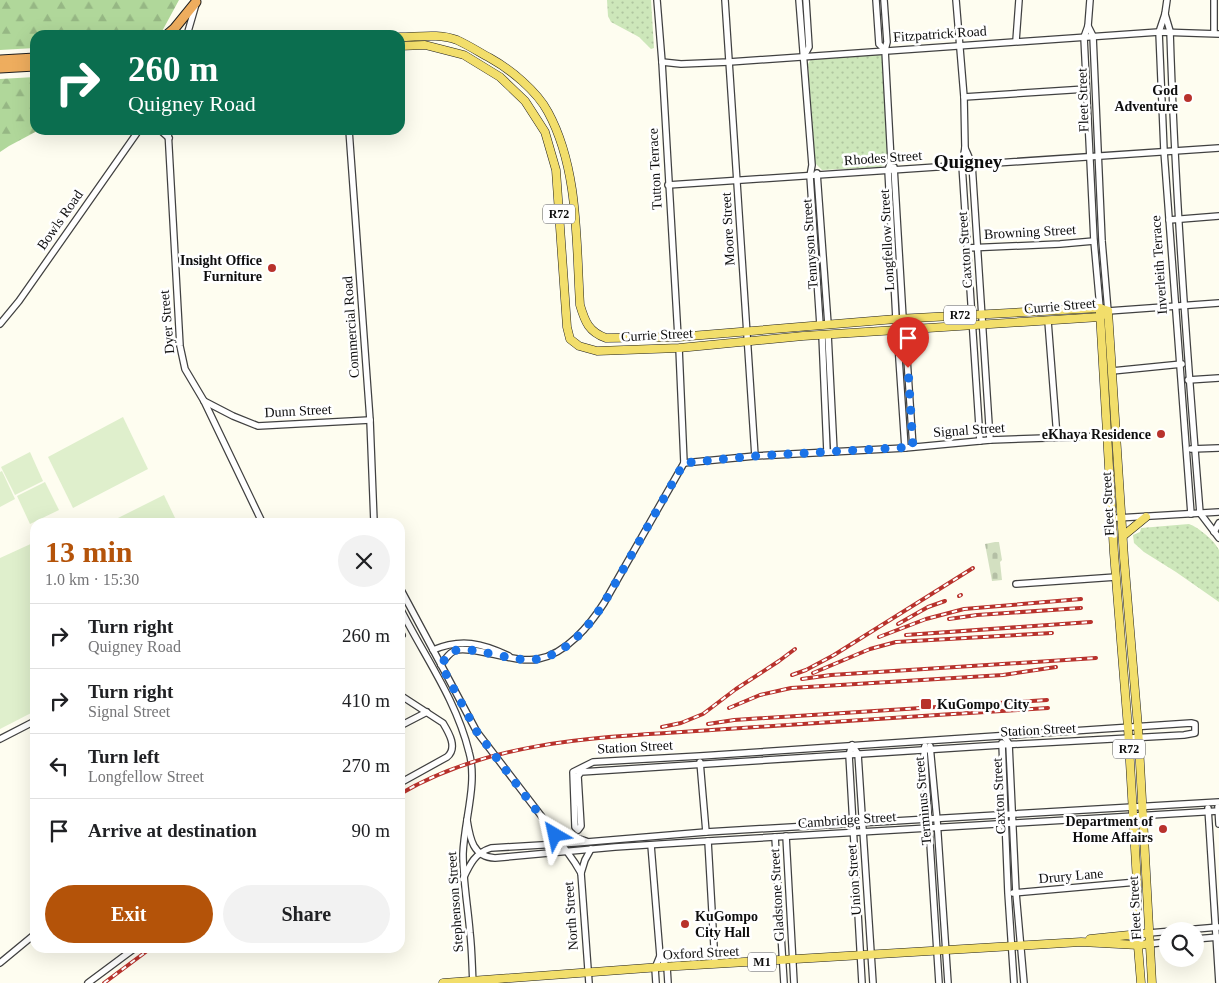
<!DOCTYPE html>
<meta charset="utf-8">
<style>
body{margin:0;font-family:Georgia,serif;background:#f2f2f2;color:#202124;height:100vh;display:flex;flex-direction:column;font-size:19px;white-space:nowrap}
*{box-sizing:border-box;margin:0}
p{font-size:16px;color:#757577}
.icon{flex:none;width:28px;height:28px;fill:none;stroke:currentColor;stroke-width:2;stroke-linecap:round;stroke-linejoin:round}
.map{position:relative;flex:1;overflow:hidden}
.details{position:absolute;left:30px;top:518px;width:375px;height:435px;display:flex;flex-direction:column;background:#fff;border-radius:15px;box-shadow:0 5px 20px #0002}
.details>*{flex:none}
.top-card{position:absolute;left:30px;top:30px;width:375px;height:105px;border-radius:15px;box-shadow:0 5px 20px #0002;background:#0b6e4f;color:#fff;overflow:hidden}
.tools{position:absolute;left:1159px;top:922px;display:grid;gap:10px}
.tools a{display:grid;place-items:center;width:45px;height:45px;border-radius:50%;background:#fff;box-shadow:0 5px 20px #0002;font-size:25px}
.pin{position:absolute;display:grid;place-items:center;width:42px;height:42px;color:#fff;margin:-51px -21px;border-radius:50% 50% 50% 0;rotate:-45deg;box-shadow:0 0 5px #0007}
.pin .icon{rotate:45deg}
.me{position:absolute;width:55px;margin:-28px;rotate:324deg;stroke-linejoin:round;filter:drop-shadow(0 0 4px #0008)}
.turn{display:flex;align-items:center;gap:18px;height:105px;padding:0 15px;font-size:22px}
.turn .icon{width:65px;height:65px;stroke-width:2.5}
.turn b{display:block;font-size:35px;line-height:42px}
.round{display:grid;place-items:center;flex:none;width:52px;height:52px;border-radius:26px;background:#f2f2f2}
.head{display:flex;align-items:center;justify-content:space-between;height:85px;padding:0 15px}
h1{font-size:30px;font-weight:700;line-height:38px;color:#b45309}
.cta{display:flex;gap:10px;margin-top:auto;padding:10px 15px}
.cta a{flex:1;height:58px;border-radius:30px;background:#b45309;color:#fff;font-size:20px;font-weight:700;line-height:58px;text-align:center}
.cta a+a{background:#f2f2f2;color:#202124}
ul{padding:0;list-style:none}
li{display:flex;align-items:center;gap:15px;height:65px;padding:0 15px;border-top:1px solid #e0e0e0}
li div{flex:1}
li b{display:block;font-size:19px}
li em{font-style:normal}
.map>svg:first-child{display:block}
.grass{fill:url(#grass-dots)}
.forest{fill:url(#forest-firs)}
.cemetery{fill:url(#cemetery-stones)}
.pitch{fill:#dfefcc}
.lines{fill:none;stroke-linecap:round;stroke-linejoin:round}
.minor-casing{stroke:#414141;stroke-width:8}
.major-casing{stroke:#1f1f1f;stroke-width:9}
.highway-casing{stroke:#1f1f1f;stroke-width:11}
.minor{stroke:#fff;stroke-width:5.5}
.major{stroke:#f2de6b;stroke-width:8}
.highway{stroke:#eead5e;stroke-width:9}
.rail-casing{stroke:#b8322c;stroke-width:4}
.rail{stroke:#fff;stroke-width:2;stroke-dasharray:5.5;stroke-linecap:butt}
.route{stroke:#1a73e8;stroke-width:9;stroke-dasharray:0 16.2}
.poi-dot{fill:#b8322c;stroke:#fff;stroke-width:2}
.labels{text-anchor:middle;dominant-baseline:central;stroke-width:5;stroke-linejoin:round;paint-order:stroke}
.shield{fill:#fff;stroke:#565656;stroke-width:1}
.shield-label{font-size:12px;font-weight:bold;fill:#0e0e0e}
.street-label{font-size:14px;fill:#0e0e0e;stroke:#fff}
.poi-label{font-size:14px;font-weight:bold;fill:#0e0e0e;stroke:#fff;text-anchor:end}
.district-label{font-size:19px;font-weight:bold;fill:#0e0e0e;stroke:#fff}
</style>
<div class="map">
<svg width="1219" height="983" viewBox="0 0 1219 983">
<defs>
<pattern id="grass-dots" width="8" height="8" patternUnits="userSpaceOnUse" patternTransform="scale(1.25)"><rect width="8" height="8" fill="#cde7ba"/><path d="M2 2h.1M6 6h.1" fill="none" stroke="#afc59f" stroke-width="1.8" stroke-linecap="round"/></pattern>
<pattern id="forest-firs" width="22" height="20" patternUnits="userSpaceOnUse" patternTransform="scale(1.25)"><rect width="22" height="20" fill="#b0d79a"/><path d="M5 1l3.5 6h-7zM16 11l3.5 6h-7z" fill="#96b784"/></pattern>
<pattern id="cemetery-stones" width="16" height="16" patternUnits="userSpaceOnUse" patternTransform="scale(1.25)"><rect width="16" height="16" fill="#d3e0c1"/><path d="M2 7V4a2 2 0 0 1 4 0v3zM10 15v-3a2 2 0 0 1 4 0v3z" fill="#b4bfa5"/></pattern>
</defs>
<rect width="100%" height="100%" fill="#fefdf0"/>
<g class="grass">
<polygon points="607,0 651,0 654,48 651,49 639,37 611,22 608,16"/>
<polygon points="876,54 880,54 882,57 889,158 881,167 822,170 815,163 808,64 811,59"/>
<path d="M1189 524C1198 527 1215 541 1219 550 1219 556 1219 593 1219 602L1176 572 1144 552 1134 543 1133 535 1140 532 1141 528Z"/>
</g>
<g class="forest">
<polygon points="0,0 179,0 160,35 35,35 35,48 0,50"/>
<polygon points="35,77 35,130 39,130 9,146 0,152 0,79"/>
</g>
<polygon class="cemetery" points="995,542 999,542 1002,560 1000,562 1002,580 992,581 985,544"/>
<g class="pitch">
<polygon points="123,417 148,469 73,508 48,457"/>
<polygon points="30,452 43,481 15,495 1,467"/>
<polygon points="2,471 15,499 0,507 0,472"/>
<polygon points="45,482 59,510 30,524 17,496"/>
<polygon points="164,495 177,522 110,522"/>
<polygon points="35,542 35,711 0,729 0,558"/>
</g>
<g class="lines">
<g class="minor-casing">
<g id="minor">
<polyline points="657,0 662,62 678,337"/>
<polyline points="725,0 755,456"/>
<polyline points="799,0 812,165 810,176 820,325"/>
<polyline points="876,0 879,44 885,50"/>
<polyline points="884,0 887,42 885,50 891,161 888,170 896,319"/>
<polyline points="956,0 964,97 965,148 962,165 980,441"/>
<polyline points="1090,0 1088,26 1084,37 1094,241 1100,308"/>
<polyline points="1167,0 1165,14 1159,32 1164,151 1191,514"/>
<path d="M1165 14 1170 31C1175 192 1187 352 1200 513"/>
<polyline points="1088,26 1093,36 1102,241 1108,311 1219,303"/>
<polyline points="1214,33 1214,0"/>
<polyline points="187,35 196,4"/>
<polyline points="1016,41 1019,0"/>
<polyline points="804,56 809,47 806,0"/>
<polyline points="662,62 681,64 729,62 1159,32 1219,34"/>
<polyline points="964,97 1086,89"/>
<polyline points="160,130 169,138"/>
<polyline points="168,130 180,346 185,369 204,401 262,522"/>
<polyline points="349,130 370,420 374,522"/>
<polyline points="965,148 972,164 990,440"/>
<polyline points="894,167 903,318"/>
<polyline points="817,173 828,324"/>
<polyline points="668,185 1219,148"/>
<polyline points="1169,220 1219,216"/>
<polyline points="967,248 1060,244 1094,241"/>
<polyline points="1048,321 1057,437"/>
<polyline points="0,324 19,301 139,130"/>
<polyline points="897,329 905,448"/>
<polyline points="905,329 913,447"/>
<polyline points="828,334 834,452"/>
<polyline points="822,335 827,452"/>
<polyline points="679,348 684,463"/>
<polyline points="1112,371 1182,364"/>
<polyline points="1188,380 1219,378"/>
<polyline points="204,401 233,416 258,426 370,420"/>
<polyline points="1191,449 1219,448"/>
<polyline points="684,463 755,456 905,448 990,440 1107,436"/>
<polyline points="1200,513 1219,538"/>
<polyline points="1117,518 1219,512"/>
<polyline points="1214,532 1219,523"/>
<polyline points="1016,584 1116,577"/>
<polyline points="400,588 477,732 549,826 575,863 581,873 589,983"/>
<path d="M400 608C424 656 456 699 469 752 478 783 464 821 463 854 463 881 468 907 470 933 472 950 472 967 473 983"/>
<polyline points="400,636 402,635"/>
<path d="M433 650C461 638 482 643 509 656"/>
<path d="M441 665C445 659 448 654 454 651 469 644 516 664 538 659 566 654 590 625 604 603L684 463"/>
<path d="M400 695 443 723C449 733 458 748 447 757L400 783"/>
<polygon points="1191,723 1195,724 1195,733 1184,735 1001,745 581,772 578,776 581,826 578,830 575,827 573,772 593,762 700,756"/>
<polyline points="400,726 427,712"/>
<polyline points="1004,736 1009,744 1016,893 1024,983"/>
<polyline points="0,739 35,721"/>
<polyline points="1002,743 1008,893 1014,983"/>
<polyline points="852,745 858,754 873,983"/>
<polyline points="852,745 849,755 862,983"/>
<polyline points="925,746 924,750 939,983"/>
<polyline points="930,746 937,820 948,983"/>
<polyline points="700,762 706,832"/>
<polyline points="1218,807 1219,824"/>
<polyline points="1208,808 1219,983"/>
<path d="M467 820C470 839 473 857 495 858L615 847 708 841 1219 811"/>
<polyline points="550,827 567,835 586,841"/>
<polyline points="786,836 794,983"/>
<polyline points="775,837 784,983"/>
<polyline points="708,841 715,964"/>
<polyline points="651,845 660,956 655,968 656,983"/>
<polyline points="581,873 585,860 591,849"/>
<path d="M463 879C470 864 475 853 491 848L575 843 706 832 1219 802"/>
<polyline points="1013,893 1137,882"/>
<polyline points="1149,933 1219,927"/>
<polyline points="1195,939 1219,937"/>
<polyline points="1149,944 1168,942"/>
<polyline points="660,956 667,967 668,983"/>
<polyline points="0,963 35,934"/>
<polyline points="88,983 135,948"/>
</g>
</g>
<g class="major-casing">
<g id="major">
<path d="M400 37C418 37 439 33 457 40 468 45 479 52 490 58 510 69 537 91 548 112 579 169 576 242 580 305 585 322 589 332 606 338L678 337 896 319 1100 308 1108 311"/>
<polyline points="400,46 425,45 464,55 500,77 525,101 545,132 556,170 567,327 570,339 579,346 597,351 679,348 803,336 1100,317 1108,311"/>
<polyline points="1108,311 1124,558 1138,727 1152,983"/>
<polyline points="1100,313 1114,553 1128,728 1137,882 1137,934 1141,983"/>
<polyline points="1123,536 1146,517"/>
<polyline points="1090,939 1149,933"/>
<polyline points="443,983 661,967 1081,942 1138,945 1149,944"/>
</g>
</g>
<g class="highway-casing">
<g id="highway">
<polyline points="167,35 174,29 196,2"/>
<polyline points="0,60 35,58"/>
<polyline points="0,68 35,66"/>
</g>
</g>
<use href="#minor" class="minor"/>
<use href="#major" class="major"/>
<use href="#highway" class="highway"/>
<g class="rail-casing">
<g id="rail">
<polyline points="959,596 961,595"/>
<polyline points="949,619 977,615 1081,608"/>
<polyline points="898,624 928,607 945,601"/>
<polyline points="906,635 1091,622"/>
<polyline points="879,637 926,619 964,609 1081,599"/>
<polyline points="813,673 870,649 896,642 1052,633"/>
<polyline points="792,675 806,670 834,655 973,568"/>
<polyline points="802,679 831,675 1096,658"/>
<polyline points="729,708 760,695 791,688 1003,675 1056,667"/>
<polyline points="708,724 734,720 1047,700"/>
<polyline points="662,727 681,723 703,714 736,689 779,661 795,649"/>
<path d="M400 794C499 736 616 737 727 729 834 721 941 715 1048 708"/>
<polyline points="104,983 151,948"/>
</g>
</g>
<use href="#rail" class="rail"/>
</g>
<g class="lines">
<path class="route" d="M555 835 477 732 441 665C445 659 448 654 454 651 469 644 516 664 538 659 567 654 589 626 604 603L684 463 755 456 913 447 908 368"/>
</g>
<g class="poi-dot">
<circle cx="1188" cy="98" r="5"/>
<circle cx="272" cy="268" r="5"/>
<circle cx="1161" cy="434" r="5"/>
<rect x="920" y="698" width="12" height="12" rx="2.5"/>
<circle cx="1163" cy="829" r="5"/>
<circle cx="685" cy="924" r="5"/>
</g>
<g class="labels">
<g class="shield">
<rect x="543" y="204.5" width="32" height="19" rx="4"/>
<rect x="944" y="305.5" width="32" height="19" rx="4"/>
<rect x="1113" y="739.5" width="32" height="19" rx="4"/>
<rect x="748" y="952.5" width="28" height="19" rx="4"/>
</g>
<g class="shield-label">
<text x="559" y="214">R72</text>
<text x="960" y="315">R72</text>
<text x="1129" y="749">R72</text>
<text x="762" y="962">M1</text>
</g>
<g class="street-label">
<text transform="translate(940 34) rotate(-4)">Fitzpatrick Road</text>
<text transform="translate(1083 100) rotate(-92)">Fleet Street</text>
<text transform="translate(883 158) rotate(-4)">Rhodes Street</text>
<text transform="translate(655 169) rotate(-93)">Tutton Terrace</text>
<text transform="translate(60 220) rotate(-55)">Bowls Road</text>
<text transform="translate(728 229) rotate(-93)">Moore Street</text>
<text transform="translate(1030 232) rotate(-3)">Browning Street</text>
<text transform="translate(887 240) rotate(-93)">Longfellow Street</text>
<text transform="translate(810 244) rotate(-94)">Tennyson Street</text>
<text transform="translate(965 250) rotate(-94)">Caxton Street</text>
<text transform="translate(1159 265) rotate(-94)">Inverleith Terrace</text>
<text transform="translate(1060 306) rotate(-5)">Currie Street</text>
<text transform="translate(167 322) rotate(-95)">Dyer Street</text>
<text transform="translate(351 327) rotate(-94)">Commercial Road</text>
<text transform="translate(657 335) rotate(-3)">Currie Street</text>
<text transform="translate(298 411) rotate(-3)">Dunn Street</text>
<text transform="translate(969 430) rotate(-4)">Signal Street</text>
<text transform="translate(1108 504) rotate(-93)">Fleet Street</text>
<text transform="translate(1038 730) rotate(-3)">Station Street</text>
<text transform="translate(635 747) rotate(-3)">Station Street</text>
<text transform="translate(999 796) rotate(-93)">Caxton Street</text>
<text transform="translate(923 801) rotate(-95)">Terminus Street</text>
<text transform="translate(847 820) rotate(-4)">Cambridge Street</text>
<text transform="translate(1071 876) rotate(-5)">Drury Lane</text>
<text transform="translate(854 880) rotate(-94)">Union Street</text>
<text transform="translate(777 895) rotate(-93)">Gladstone Street</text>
<text transform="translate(455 902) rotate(-94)">Stephenson Street</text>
<text transform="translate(1135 908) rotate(-93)">Fleet Street</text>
<text transform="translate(571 916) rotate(-94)">North Street</text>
<text transform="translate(701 953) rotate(-3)">Oxford Street</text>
</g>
<g class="poi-label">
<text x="1178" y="90">God<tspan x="1178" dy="16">Adventure</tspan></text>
<text x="262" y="260">Insight Office<tspan x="262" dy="16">Furniture</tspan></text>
<text x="1151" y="434">eKhaya Residence</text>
<text x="937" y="704" text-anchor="start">KuGompo City</text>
<text x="1153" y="821">Department of<tspan x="1153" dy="16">Home Affairs</tspan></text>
<text x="695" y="916" text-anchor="start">KuGompo<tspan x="695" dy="16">City Hall</tspan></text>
</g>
<g class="district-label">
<text x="968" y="161">Quigney</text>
</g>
</g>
</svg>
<div class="tools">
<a><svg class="icon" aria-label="search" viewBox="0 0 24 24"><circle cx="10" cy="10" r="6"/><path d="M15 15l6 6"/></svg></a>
</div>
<div class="pin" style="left:908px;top:368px;background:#d93025"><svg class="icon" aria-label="arrive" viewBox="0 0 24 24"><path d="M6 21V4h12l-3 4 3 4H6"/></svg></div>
<svg class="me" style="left:555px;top:835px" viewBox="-20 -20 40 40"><path d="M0-17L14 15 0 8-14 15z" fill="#1a73e8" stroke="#fff" stroke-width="4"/></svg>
<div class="top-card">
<div class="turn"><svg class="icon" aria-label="right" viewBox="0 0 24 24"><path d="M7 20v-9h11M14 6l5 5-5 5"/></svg><div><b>260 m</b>Quigney Road</div></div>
</div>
<section class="details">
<div class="head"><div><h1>13 min</h1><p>1.0 km · 15:30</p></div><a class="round"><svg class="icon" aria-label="close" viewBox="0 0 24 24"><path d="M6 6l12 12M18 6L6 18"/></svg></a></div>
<ul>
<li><svg class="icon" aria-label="right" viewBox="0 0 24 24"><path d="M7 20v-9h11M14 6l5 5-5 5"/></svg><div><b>Turn right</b><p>Quigney Road</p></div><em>260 m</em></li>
<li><svg class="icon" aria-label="right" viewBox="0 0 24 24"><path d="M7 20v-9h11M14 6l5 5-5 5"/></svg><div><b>Turn right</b><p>Signal Street</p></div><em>410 m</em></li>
<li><svg class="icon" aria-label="left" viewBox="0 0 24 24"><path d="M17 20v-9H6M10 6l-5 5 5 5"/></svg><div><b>Turn left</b><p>Longfellow Street</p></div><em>270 m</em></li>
<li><svg class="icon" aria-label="arrive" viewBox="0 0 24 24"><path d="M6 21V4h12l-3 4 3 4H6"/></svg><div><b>Arrive at destination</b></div><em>90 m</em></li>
</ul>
<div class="cta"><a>Exit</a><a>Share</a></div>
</section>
</div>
